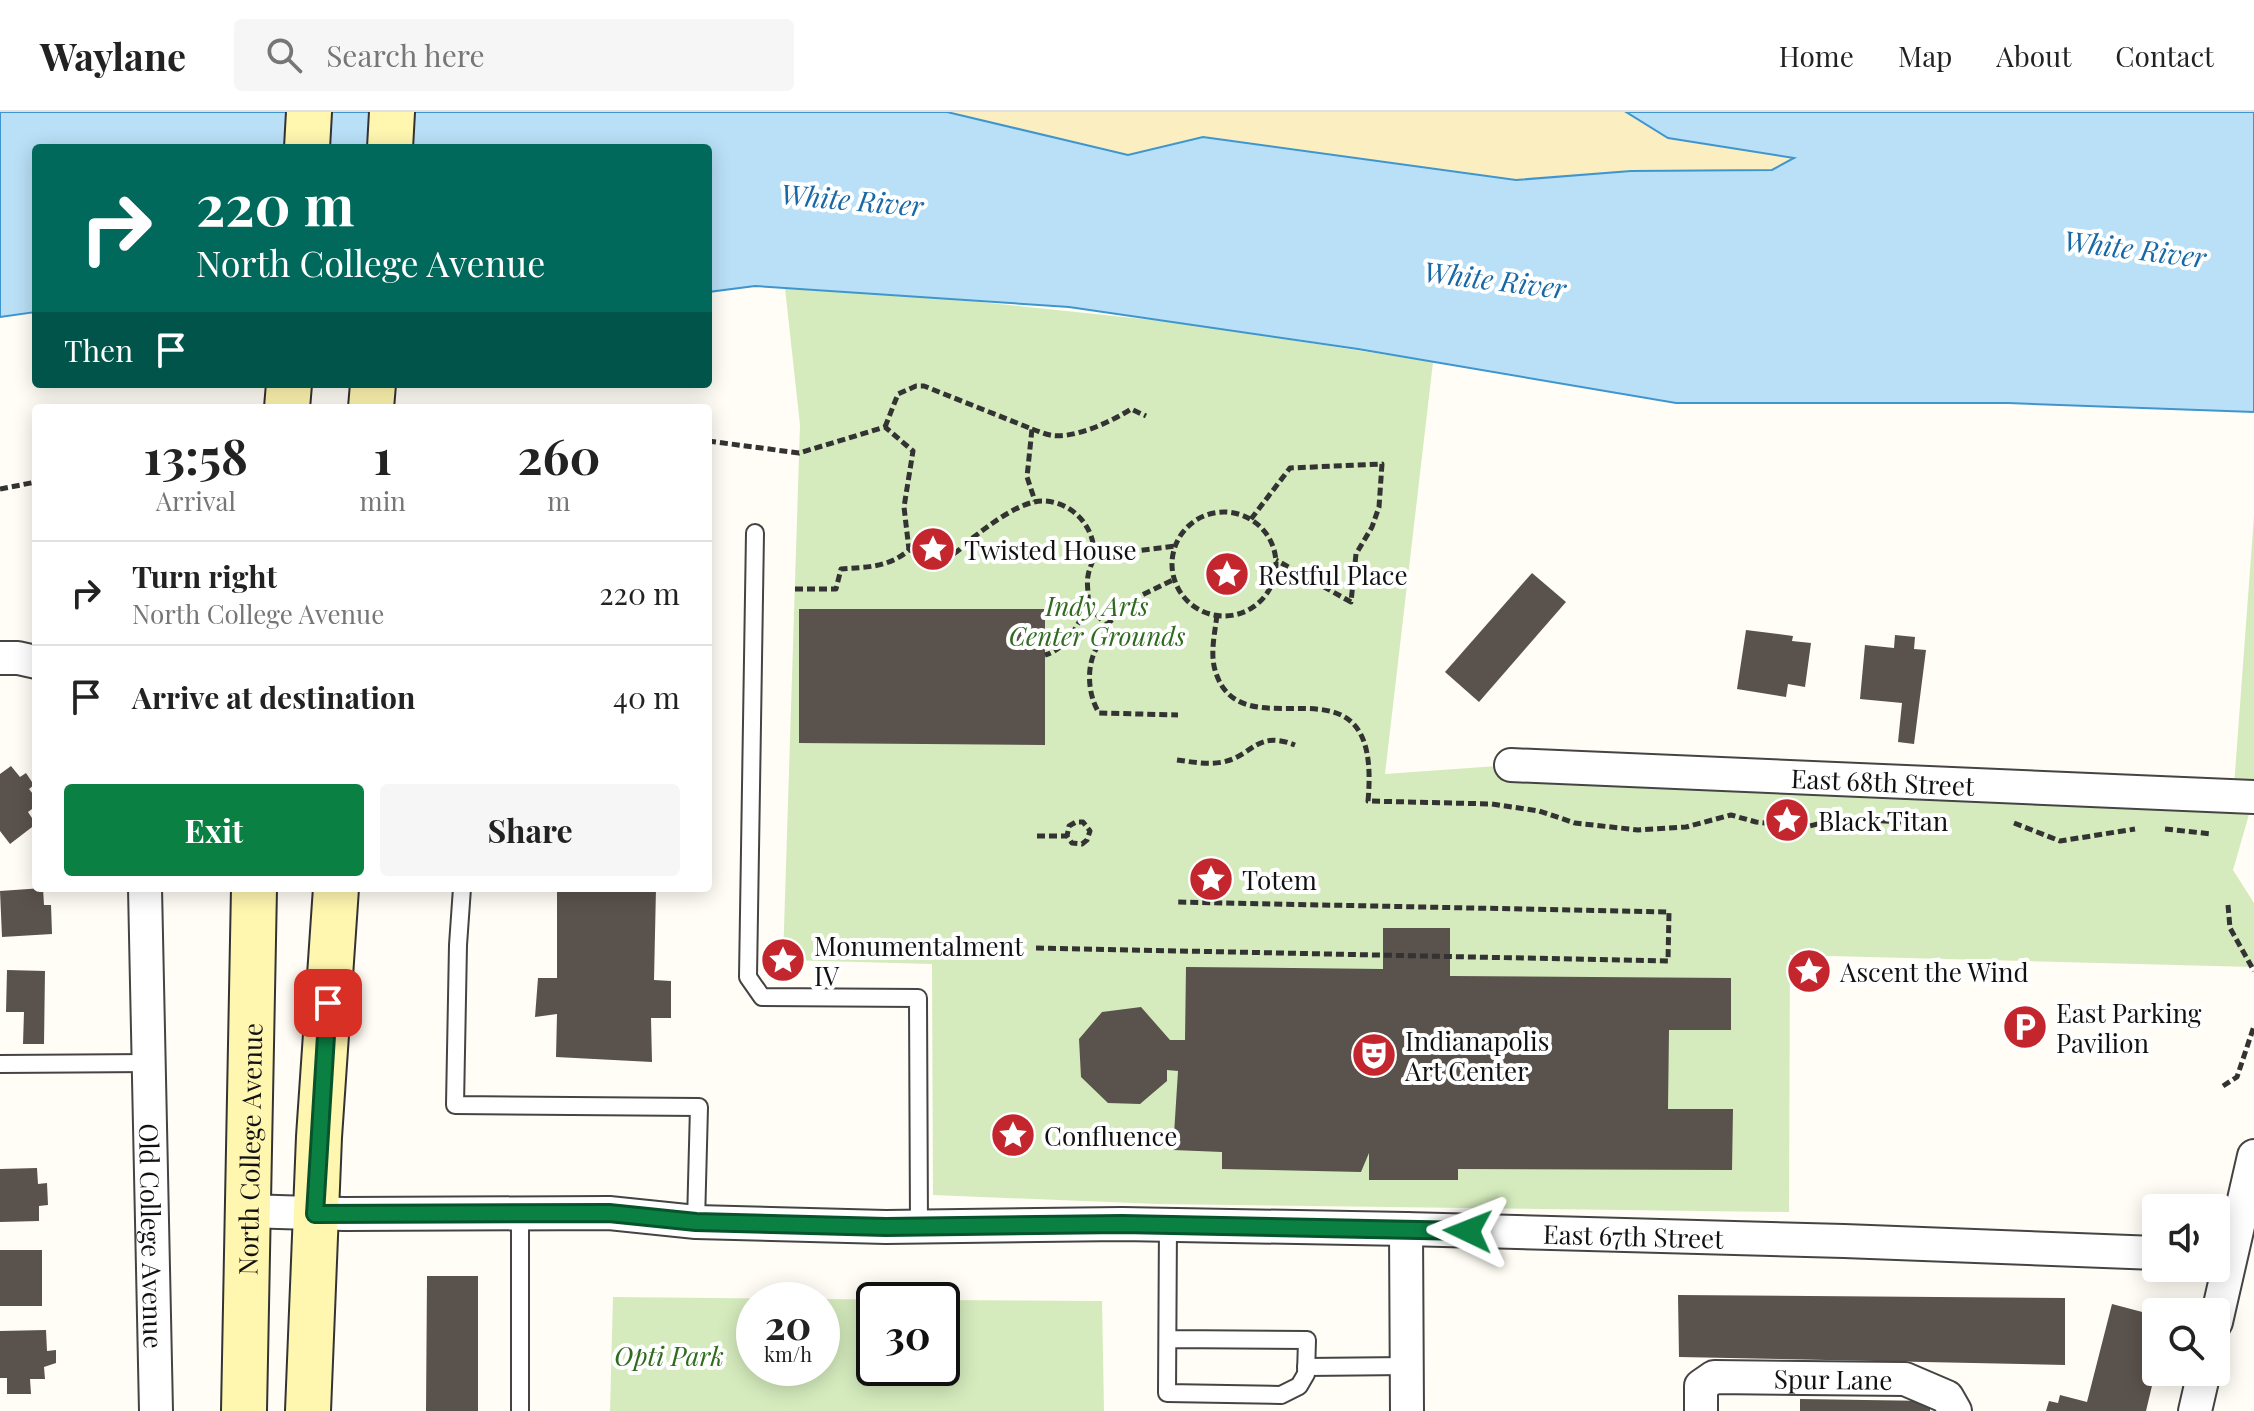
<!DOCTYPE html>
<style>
body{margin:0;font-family:"Playfair Display",serif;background:#f6f6f6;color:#222;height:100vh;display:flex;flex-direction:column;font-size:30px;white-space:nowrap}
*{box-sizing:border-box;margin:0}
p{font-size:26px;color:#767676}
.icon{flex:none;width:44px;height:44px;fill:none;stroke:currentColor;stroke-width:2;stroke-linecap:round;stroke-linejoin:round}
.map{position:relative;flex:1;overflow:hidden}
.side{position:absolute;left:32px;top:292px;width:680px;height:488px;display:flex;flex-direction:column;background:#fff;border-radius:8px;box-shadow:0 4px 20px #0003}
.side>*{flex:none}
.top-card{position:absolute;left:32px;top:32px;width:680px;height:244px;border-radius:8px;box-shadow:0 4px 20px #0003;background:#00695c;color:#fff;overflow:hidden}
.fabs{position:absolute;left:2142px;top:1082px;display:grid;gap:16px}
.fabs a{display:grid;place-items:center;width:88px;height:88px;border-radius:8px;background:#fff;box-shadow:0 4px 20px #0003;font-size:40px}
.speed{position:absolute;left:736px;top:1170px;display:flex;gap:16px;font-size:40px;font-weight:700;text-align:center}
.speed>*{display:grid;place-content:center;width:104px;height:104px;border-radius:50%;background:#fff;box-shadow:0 4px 20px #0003;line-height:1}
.speed small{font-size:20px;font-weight:400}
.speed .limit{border:4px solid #111;border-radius:12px;background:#fff;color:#111}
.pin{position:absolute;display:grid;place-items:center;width:68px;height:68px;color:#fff;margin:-34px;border-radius:16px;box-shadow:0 4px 12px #0006}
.me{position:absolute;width:88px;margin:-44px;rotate:272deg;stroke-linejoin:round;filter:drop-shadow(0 0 6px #0008)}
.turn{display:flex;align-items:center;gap:28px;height:168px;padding:0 32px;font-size:36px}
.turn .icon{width:104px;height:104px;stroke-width:2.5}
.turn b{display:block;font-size:56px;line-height:68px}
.then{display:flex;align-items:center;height:76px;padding:0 32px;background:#0003;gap:16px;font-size:30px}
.eta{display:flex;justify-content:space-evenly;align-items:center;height:136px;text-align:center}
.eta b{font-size:48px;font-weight:700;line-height:56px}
.action{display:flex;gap:16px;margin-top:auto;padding:16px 32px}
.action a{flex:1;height:92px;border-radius:8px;background:#0b8043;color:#fff;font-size:32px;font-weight:700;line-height:92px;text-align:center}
.action a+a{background:#f6f6f6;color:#222}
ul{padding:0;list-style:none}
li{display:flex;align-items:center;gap:24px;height:104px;padding:0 32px;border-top:2px solid #e0e0e0}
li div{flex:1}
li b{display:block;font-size:30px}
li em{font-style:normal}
header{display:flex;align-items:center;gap:48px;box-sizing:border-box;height:112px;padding:0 40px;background:#fff;border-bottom:2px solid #e0e0e0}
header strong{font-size:38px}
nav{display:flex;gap:44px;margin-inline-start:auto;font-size:28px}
.search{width:560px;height:72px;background:#f6f6f6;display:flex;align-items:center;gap:20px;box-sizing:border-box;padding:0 28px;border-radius:8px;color:#767676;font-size:30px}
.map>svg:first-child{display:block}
.green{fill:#d5ebbd;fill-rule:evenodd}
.sand{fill:#fbeec1}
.water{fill:#b9e0f7;stroke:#3f96cf;stroke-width:2}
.building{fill:#5a524d}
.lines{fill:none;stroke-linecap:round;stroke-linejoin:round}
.lane-casing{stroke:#444;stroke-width:20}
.street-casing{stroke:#444;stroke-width:36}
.secondary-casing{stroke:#333;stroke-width:48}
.path{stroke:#333;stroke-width:5;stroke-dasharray:8 4;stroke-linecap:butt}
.lane{stroke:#fff;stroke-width:16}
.street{stroke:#fff;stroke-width:32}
.secondary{stroke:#fff6b0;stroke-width:44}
.route-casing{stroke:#07532c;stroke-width:20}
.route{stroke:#0b8043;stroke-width:14}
.labels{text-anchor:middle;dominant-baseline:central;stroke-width:8;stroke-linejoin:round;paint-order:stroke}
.poi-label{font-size:26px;fill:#111;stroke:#fff;text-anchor:start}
.park-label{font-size:26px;font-style:italic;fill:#2f6b1f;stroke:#fff}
.street-label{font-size:26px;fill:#111;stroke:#fff}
.water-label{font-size:28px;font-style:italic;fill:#1768a6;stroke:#fff}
</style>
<header>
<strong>Waylane</strong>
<div class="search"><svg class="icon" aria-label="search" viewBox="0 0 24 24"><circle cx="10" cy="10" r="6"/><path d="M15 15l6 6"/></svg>Search here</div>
<nav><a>Home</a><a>Map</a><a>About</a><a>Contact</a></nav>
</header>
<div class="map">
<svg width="2254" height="1299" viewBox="0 0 2254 1299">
<rect width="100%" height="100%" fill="#fffdf5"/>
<g class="green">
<polygon points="785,176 952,187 1181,211 1433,250 1385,662 1511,653 2254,685 2233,758 2254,791 2254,855 1790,843 1789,1100 1159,1092 933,1083 932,852 783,848 800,313"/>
<polygon points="2254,404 2254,676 2234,674"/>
<path d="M613 1185 938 1188H874V1256H942V1188L1102 1189 1104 1299H610ZM754 1188H822V1256H754Z"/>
</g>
<polygon class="sand" points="947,0 1626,0 1668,26 1796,45 1772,58 1631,59 1516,68 1203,25 1128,43"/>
<polygon class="water" points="0,0 947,0 1128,43 1203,25 1516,68 1631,59 1772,58 1794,46 1668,26 1626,0 2254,0 2254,300 2008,291 1676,291 1358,237 1069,195 755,174 708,180 708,36 36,36 36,200 0,205"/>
<g class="building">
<polygon points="1532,461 1566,490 1479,590 1445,560"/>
<polygon points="799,497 1045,497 1045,633 799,631"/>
<polygon points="1746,518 1793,524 1792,529 1811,531 1805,575 1788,572 1786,585 1737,577"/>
<polygon points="1895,523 1915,525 1914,537 1926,538 1914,632 1898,630 1902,591 1860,587 1865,533 1894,536"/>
<polygon points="11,654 20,665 26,661 34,673 29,677 36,686 36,694 28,700 36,712 10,732 0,719 0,662"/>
<polygon points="43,776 44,793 51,793 52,822 2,825 0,779"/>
<polygon points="557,776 656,776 654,868 671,869 671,906 651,906 652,950 556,945 557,902 535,905 538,866 557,866"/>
<polygon points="1383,816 1450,816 1450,864 1731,866 1731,918 1669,918 1668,997 1733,997 1732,1058 1458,1057 1458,1068 1369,1068 1369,1041 1361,1060 1222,1057 1222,1040 1173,1038 1178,959 1167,958 1167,969 1140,992 1108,991 1081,965 1079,927 1102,900 1141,895 1170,928 1185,928 1186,855 1383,857"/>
<polygon points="7,858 45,859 44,932 23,932 24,900 6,900"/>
<polygon points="37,1056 38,1072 47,1071 48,1093 39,1094 39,1109 0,1110 0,1057"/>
<rect x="0" y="1138" width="42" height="56"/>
<polygon points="427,1164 478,1164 478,1299 426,1299"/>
<polygon points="1678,1183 2065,1186 2065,1253 1679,1245"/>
<polygon points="2112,1192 2146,1201 2148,1194 2170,1199 2156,1200 2156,1257 2146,1299 2046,1299 2049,1289 2058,1291 2060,1283 2087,1290"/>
<polygon points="46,1218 47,1239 56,1238 56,1251 44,1255 45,1267 30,1267 31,1282 7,1282 7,1266 0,1266 0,1219"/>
<polygon points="1800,1287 1930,1289 1930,1299 1800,1299"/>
</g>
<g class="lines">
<g class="lane-casing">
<g id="lane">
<polyline points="755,421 748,865 762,885 918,886 919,1115"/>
<polyline points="462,776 458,833 455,993 699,995 696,1110"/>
<polyline points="0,952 151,951"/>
<polyline points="520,1102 520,1299"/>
<polyline points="1168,1112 1167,1281 1281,1283 1299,1274 1306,1262 1307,1228 1168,1227"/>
<polyline points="1306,1255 1407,1254"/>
</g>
</g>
<g class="street-casing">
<g id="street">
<polyline points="0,546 18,546 36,550"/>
<path id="s1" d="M1511 653 2254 685"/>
<path id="s2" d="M145 776 156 1299"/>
<path id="s3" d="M246 1099 344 1102 609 1101 696 1110 886 1115 1122 1112 1406 1117 1844 1129 2156 1141"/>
<polyline points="1406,1117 1407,1299"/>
<polyline points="2216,1210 2254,1044"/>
<path id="s4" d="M1701 1299V1274L1714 1265 1905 1267 1947 1285 1955 1299"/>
<polyline points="2195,1299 2204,1260"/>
</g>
</g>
<g class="secondary-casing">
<g id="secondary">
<polyline points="307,36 309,0"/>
<polyline points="390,36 392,0"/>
<polyline points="287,296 289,272"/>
<polyline points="371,296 373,272"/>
<path id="s5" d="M244 1299 254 776"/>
<polyline points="308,1299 319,1025 336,776"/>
</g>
</g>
<g class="path">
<polyline points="885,315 898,282 916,274 924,274 1032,317 1027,365 1035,389"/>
<path d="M1032 317C1038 319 1044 322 1050 323 1072 328 1113 309 1131 297L1146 304"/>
<polyline points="708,329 799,341 885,315 913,339 904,395 909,438"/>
<polyline points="0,377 36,370"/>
<circle cx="1224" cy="452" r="52"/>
<polyline points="1251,407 1290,356 1382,352 1379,395 1372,415 1356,442 1351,490 1276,448"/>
<polyline points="1094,444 1176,434"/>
<path d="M795 477H836L841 457C866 455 888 456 909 438 921 442 938 448 951 443 958 440 964 433 970 428 988 414 1021 388 1044 389 1071 390 1094 413 1094 441 1094 449 1089 456 1088 464 1086 473 1090 486 1087 494 1079 512 1065 538 1045 543"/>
<path d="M1088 493 1106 513C1105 523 1100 528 1096 537 1086 556 1088 583 1099 601L1178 603"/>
<path d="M1217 503C1215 520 1210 541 1215 558 1241 649 1383 526 1368 689L1492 692 1539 699 1575 711 1638 718 1686 715 1731 703 1756 710 1806 715 1841 706 1915 711 1941 708"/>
<polyline points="1106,513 1142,483 1175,467"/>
<path d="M1177 648C1192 650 1208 653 1223 650 1254 643 1256 618 1295 633"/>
<polyline points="2014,711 2060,729 2135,717"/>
<polyline points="2165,717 2212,722"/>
<polyline points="1037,724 1067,724 1072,731 1082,732 1087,728 1090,719 1083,710 1076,710 1069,714 1067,724"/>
<polyline points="2228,793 2230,816 2254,859"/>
<polyline points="1036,836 1668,849 1669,800 1176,790"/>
<polyline points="2223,974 2237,965 2254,914"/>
</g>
<use href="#lane" class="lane"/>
<use href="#street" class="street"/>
<use href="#secondary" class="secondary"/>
</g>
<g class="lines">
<g class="route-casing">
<polyline id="route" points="328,891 315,1102 609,1101 696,1110 886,1115 1122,1112 1468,1119"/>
</g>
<use href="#route" class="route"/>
</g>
<defs>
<g id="sight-disc" transform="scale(2.3)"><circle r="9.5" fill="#c4262e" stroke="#fff"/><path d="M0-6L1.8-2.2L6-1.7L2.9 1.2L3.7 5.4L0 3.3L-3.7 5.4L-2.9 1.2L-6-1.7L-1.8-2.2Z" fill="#fff"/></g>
<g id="parking-disc" transform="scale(2.3)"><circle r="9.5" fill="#c4262e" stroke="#fff"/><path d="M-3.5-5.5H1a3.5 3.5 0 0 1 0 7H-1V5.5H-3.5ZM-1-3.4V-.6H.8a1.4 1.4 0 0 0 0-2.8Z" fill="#fff"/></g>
<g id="theatre-disc" transform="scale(2.3)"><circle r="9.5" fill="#c4262e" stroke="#fff"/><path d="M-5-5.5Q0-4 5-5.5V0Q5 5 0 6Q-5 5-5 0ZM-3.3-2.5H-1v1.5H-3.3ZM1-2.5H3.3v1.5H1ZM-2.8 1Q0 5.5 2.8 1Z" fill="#fff"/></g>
</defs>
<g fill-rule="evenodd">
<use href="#sight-disc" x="933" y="437"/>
<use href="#sight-disc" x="1227" y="462"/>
<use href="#sight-disc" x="1787" y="708"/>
<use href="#sight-disc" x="1211" y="767"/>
<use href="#sight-disc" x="783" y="848"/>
<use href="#sight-disc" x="1809" y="859"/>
<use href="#parking-disc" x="2025" y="915"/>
<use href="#theatre-disc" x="1374" y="943"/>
<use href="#sight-disc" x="1013" y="1023"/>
</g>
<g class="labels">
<g class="poi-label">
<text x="964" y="437">Twisted House</text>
<text x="1258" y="462">Restful Place</text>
<text x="1818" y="708">Black Titan</text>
<text x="1242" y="767">Totem</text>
<text x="814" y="833">Monumentalment<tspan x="814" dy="30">IV</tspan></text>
<text x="1840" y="859">Ascent the Wind</text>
<text x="2056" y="900">East Parking<tspan x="2056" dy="30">Pavilion</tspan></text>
<text x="1405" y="928">Indianapolis<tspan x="1405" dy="30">Art Center</tspan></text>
<text x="1044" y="1023">Confluence</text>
</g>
<g class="park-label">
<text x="1097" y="493">Indy Arts<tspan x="1097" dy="30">Center Grounds</tspan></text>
<text x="669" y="1243">Opti Park</text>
</g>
<g class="street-label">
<text stroke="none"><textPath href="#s1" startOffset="372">East 68th Street</textPath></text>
<text stroke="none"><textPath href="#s5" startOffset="262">North College Avenue</textPath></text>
<text stroke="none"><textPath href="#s3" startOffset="1388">East 67th Street</textPath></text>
<text stroke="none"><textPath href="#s2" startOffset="348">Old College Avenue</textPath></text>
<text stroke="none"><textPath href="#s4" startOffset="160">Spur Lane</textPath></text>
</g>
<g class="water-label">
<text transform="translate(852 87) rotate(5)">White River</text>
<text transform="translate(2135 136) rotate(7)">White River</text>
<text transform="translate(1495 167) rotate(7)">White River</text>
</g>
</g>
</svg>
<div class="fabs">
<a><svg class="icon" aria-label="sound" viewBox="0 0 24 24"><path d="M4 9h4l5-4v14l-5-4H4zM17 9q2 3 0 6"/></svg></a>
<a><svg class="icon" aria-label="search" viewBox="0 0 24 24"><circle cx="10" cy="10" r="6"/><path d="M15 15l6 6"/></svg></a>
</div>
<div class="speed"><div>20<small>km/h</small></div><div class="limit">30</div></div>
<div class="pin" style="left:328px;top:891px;background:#d93025"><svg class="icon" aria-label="arrive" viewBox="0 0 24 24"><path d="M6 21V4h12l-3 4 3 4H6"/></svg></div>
<svg class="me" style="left:1468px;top:1119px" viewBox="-20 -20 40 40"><path d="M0-17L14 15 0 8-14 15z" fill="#0b8043" stroke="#fff" stroke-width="4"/></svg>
<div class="top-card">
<div class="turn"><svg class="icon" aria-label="right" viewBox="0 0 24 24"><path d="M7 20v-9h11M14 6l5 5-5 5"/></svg><div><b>220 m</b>North College Avenue</div></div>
<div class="then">Then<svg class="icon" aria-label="arrive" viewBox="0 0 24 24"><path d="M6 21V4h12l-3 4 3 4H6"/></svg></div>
</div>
<section class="side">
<div class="eta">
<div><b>13:58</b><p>Arrival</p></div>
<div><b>1</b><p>min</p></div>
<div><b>260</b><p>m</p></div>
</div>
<ul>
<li><svg class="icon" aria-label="right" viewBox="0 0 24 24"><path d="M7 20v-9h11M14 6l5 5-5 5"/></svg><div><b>Turn right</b><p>North College Avenue</p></div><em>220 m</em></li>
<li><svg class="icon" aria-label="arrive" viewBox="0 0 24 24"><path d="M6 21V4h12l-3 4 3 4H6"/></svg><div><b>Arrive at destination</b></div><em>40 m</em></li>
</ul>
<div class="action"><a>Exit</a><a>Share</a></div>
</section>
</div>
